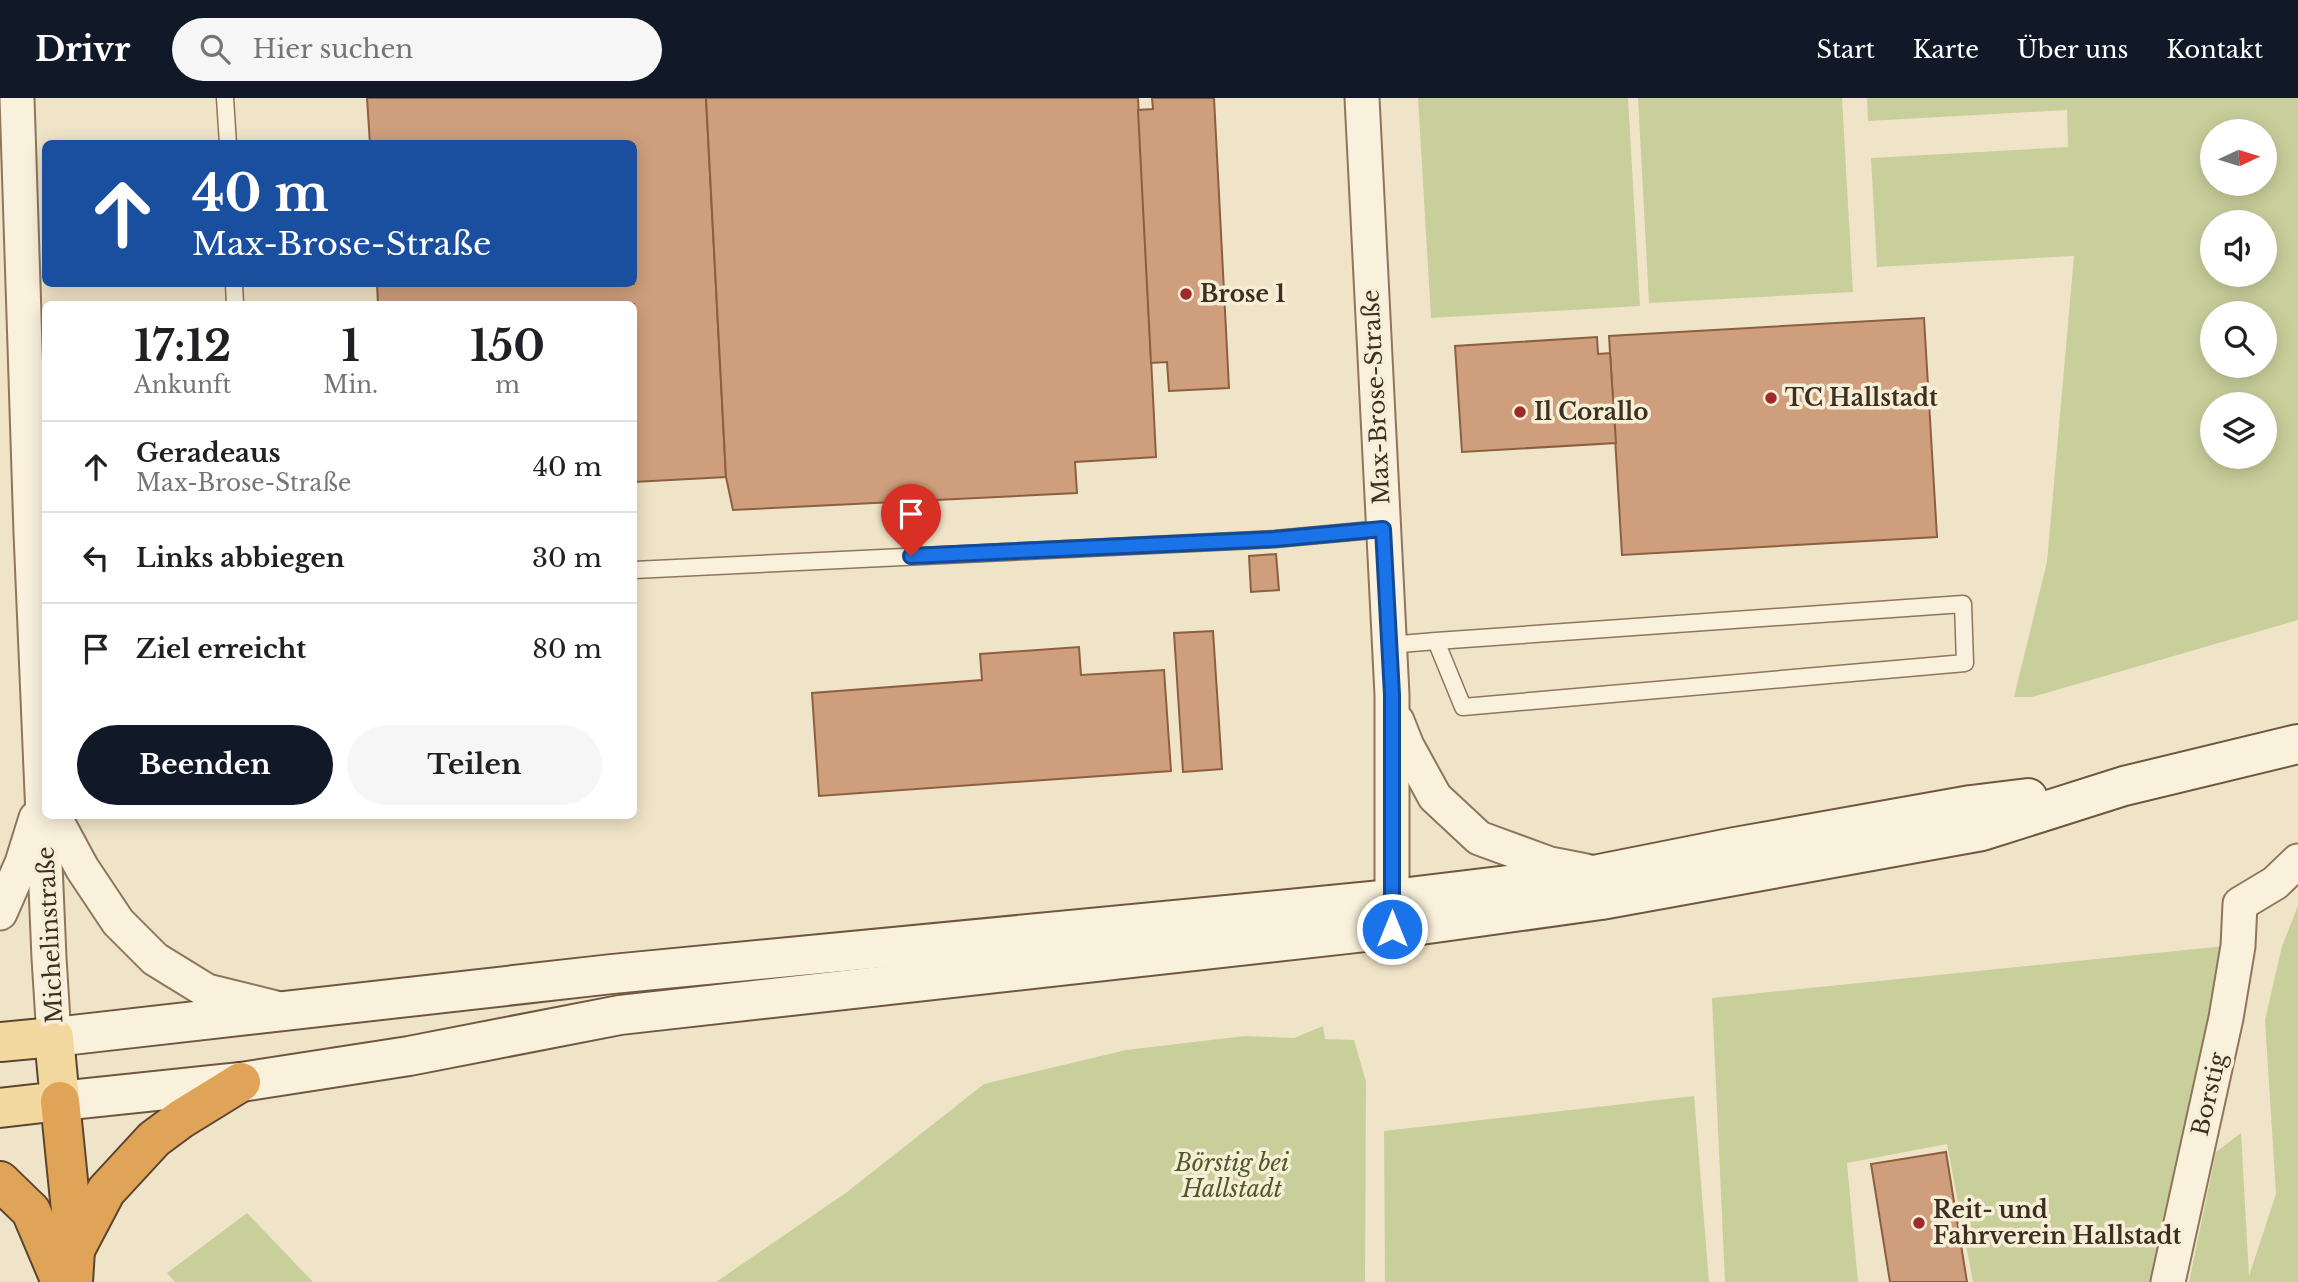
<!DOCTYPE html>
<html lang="de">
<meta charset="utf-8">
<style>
body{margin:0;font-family:"Libre Baskerville",serif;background:#f6f6f6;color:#202124;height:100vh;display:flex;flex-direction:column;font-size:26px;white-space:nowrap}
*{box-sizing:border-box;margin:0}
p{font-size:23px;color:#757577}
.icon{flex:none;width:38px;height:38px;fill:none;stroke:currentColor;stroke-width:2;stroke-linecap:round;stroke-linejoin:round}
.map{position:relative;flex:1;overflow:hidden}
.details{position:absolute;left:42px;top:203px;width:595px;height:518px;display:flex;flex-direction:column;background:#fff;border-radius:10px;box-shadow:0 4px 18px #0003}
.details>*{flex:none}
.hud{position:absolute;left:42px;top:42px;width:595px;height:147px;border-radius:10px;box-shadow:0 4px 18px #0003;background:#1a4fa0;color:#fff;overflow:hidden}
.needle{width:46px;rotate:86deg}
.buttons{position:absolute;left:2200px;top:21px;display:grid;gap:14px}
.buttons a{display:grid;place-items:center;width:77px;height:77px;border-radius:50%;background:#fff;box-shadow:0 4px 18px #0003;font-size:35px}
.pin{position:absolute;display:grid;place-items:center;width:60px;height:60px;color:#fff;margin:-72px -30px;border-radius:50% 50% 50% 0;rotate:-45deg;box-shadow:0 0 7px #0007}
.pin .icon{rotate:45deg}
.me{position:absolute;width:77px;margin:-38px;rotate:0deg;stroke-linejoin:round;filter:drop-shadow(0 0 5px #0008)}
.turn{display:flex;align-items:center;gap:24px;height:147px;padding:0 35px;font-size:32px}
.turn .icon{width:91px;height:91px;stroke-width:2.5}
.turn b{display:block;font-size:49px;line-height:60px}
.eta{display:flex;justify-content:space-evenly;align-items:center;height:119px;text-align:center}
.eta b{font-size:42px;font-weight:700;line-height:49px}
.cta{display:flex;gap:14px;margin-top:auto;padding:14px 35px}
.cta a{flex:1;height:80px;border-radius:42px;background:#111827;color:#fff;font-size:28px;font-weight:700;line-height:80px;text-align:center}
.cta a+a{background:#f6f6f6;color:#202124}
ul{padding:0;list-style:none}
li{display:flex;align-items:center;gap:21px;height:91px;padding:0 35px;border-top:2px solid #e0e0e0}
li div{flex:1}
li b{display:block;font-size:26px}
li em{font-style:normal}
header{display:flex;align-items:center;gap:42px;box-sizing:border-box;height:98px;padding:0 35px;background:#111827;color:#fff}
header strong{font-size:33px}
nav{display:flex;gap:38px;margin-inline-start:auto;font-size:24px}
.search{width:490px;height:63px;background:#f6f6f6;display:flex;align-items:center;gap:18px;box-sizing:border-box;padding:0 24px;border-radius:38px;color:#757577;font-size:26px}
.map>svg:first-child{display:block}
.green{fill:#c9cf9b;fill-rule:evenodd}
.building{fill:#cf9f7d;stroke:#8d5f41;stroke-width:2}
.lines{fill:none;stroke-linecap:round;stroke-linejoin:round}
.lane-casing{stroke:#8d765c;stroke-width:19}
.street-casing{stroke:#8d765c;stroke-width:37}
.secondary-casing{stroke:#6f573f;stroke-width:42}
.primary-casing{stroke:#5b4430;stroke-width:42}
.highway-casing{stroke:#5b4430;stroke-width:42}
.lane{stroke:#faf1dc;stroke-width:16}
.street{stroke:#faf1dc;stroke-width:33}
.secondary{stroke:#faf1dc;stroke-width:38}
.primary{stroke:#f3d9a0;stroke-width:38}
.highway{stroke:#e0a458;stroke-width:38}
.route-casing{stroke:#114b97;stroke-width:18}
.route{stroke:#1a73e8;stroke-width:12}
.poi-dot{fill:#9e2a2b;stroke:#f7eed8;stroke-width:2.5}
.labels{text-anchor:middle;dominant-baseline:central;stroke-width:7;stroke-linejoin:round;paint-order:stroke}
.poi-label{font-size:23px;font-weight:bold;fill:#3d2e20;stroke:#f7eed8;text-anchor:start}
.street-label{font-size:23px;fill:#3d2e20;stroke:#f7eed8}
.park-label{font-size:23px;font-style:italic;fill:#4d5a26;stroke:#f7eed8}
</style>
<header>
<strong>Drivr</strong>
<div class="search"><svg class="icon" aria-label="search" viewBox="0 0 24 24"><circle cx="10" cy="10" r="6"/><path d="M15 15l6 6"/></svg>Hier suchen</div>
<nav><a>Start</a><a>Karte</a><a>Über uns</a><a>Kontakt</a></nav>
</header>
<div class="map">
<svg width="2298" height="1184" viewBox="0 0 2298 1184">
<rect width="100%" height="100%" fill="#f0e4c8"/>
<g class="green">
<polygon points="1418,0 1628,0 1640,208 1431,220"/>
<polygon points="1638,0 1842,0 1853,194 1649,205"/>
<path d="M1867 0H2298V522L2032 599H2014L2047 464 2074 158 1877 169 1871 60 2068 49 2067 12 1868 23ZM2212 33H2264V86H2212ZM2212 124H2264V177H2212ZM2212 215H2264V268H2212ZM2212 306H2264V359H2212Z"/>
<polygon points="2298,808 2298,1184 2189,1184 2216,1054 2241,1035 2249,1178 2276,1096 2265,922 2282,848"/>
<polygon points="2225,848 2160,1184 1973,1184 1947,1046 1847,1065 1858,1184 1725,1184 1712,900"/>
<polygon points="1323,928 1325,941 1354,942 1366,984 1365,1184 716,1184 847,1094 984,986 1126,952 1245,938 1294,940"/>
<polygon points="1694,998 1709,1184 1385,1184 1384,1033"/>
<polygon points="247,1115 313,1184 175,1184 167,1175"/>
</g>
<g class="building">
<polygon points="367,0 706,0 726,379 634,384 634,206 378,206 377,186 634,186 634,46 370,46"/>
<polygon points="706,0 1138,0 1156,359 1075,364 1077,395 733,412 726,379"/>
<polygon points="1152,0 1214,0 1229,290 1169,293 1167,264 1151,265 1138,12 1153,11"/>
<polygon points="1924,220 1937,439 1622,457 1609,238"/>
<polygon points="1597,239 1598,256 1610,255 1616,345 1462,354 1455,248"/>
<polygon points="1276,456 1279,492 1251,494 1249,458"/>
<polygon points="1213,533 1222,671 1183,674 1174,535"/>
<polygon points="1079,549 1081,577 1164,572 1171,673 819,698 812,595 982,582 980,556"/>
<polygon points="1946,1054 1967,1184 1890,1184 1871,1066"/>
</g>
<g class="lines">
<g class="lane-casing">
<g id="lane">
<polyline points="225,0 228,46"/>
<polyline points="234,186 235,206"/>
<polyline points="634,472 1275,441 1383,431"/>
<polyline points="1389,547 1436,543 1963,506 1965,565 1463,609 1436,543"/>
</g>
</g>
<g class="street-casing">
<g id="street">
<polyline points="17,0 31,435 49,860 54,939"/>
<polyline points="1362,0 1392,597 1392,828"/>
<polyline points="1397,623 1407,648 1435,699 1479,740 1550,766 1586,773"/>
<polyline points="54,718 82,770 118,824 155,861 207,893 276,910"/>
<polyline points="0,815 22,765 36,720"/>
<polyline points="2168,1184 2226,920 2238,848 2240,806 2275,785 2298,763"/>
</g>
</g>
<g class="secondary-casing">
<g id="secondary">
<polyline points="54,939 612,876 1392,801 1599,776 1735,749 1971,707 2028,700"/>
<polyline points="60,1003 241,984 409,958 620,917 1392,831 1601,802 1982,733 2124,688 2298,646"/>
</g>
</g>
<g class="primary-casing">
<polyline id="primary" points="0,944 54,939 60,1003 0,1010"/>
</g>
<g class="highway-casing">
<g id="highway">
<polyline points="60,1003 75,1152 73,1184"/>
<polyline points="0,1083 31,1113 61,1184"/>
<polyline points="75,1152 106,1093 154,1041 181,1021 241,984"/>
</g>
</g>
<use href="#lane" class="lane"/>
<use href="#street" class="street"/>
<use href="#secondary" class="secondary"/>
<use href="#primary" class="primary"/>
<use href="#highway" class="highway"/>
</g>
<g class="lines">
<g class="route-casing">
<polyline id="route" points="911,458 1275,441 1383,431 1392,597 1392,831"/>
</g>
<use href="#route" class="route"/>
</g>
<g class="poi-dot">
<circle cx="1186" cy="196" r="7"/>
<circle cx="1771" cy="300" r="7"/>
<circle cx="1520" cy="314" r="7"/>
<circle cx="1919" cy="1125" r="7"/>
</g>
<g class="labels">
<g class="poi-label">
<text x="1200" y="196">Brose 1</text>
<text x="1785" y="300">TC Hallstadt</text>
<text x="1534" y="314">Il Corallo</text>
<text x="1933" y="1112">Reit- und<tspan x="1933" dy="26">Fahrverein Hallstadt</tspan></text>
</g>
<g class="street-label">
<text transform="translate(1376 299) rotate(-93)">Max-Brose-Straße</text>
<text transform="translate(50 837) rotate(-93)">Michelinstraße</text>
<text transform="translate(2209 996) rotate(-77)">Borstig</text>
</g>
<g class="park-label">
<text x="1232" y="1065">Börstig bei<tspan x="1232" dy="26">Hallstadt</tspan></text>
</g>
</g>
</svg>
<div class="buttons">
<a><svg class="needle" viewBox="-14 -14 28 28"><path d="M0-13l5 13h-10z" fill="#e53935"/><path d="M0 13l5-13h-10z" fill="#757577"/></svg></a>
<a><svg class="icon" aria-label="sound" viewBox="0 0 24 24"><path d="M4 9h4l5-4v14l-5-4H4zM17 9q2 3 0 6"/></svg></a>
<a><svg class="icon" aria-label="search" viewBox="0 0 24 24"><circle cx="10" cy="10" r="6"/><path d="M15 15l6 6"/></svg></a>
<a><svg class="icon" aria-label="layers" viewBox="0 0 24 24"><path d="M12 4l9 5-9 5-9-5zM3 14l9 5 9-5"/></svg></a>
</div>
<div class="pin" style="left:911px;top:458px;background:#d93025"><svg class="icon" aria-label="arrive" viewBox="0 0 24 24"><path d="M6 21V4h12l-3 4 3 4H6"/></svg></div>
<svg class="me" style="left:1392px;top:831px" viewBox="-20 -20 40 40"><circle r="17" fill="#1a73e8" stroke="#fff" stroke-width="3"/><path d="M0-11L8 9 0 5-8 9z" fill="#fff"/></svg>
<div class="hud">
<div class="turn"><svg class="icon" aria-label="ahead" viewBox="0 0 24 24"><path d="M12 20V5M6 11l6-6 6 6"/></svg><div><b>40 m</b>Max-Brose-Straße</div></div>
</div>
<section class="details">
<div class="eta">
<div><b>17:12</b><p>Ankunft</p></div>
<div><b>1</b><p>Min.</p></div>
<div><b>150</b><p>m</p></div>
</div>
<ul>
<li><svg class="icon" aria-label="ahead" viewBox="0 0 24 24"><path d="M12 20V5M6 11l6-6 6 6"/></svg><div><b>Geradeaus</b><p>Max-Brose-Straße</p></div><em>40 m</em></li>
<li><svg class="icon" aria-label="left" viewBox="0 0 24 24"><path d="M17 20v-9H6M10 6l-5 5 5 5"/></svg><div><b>Links abbiegen</b></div><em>30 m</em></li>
<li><svg class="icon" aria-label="arrive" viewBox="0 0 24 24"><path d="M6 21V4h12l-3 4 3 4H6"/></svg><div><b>Ziel erreicht</b></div><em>80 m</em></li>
</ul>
<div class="cta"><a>Beenden</a><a>Teilen</a></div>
</section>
</div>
